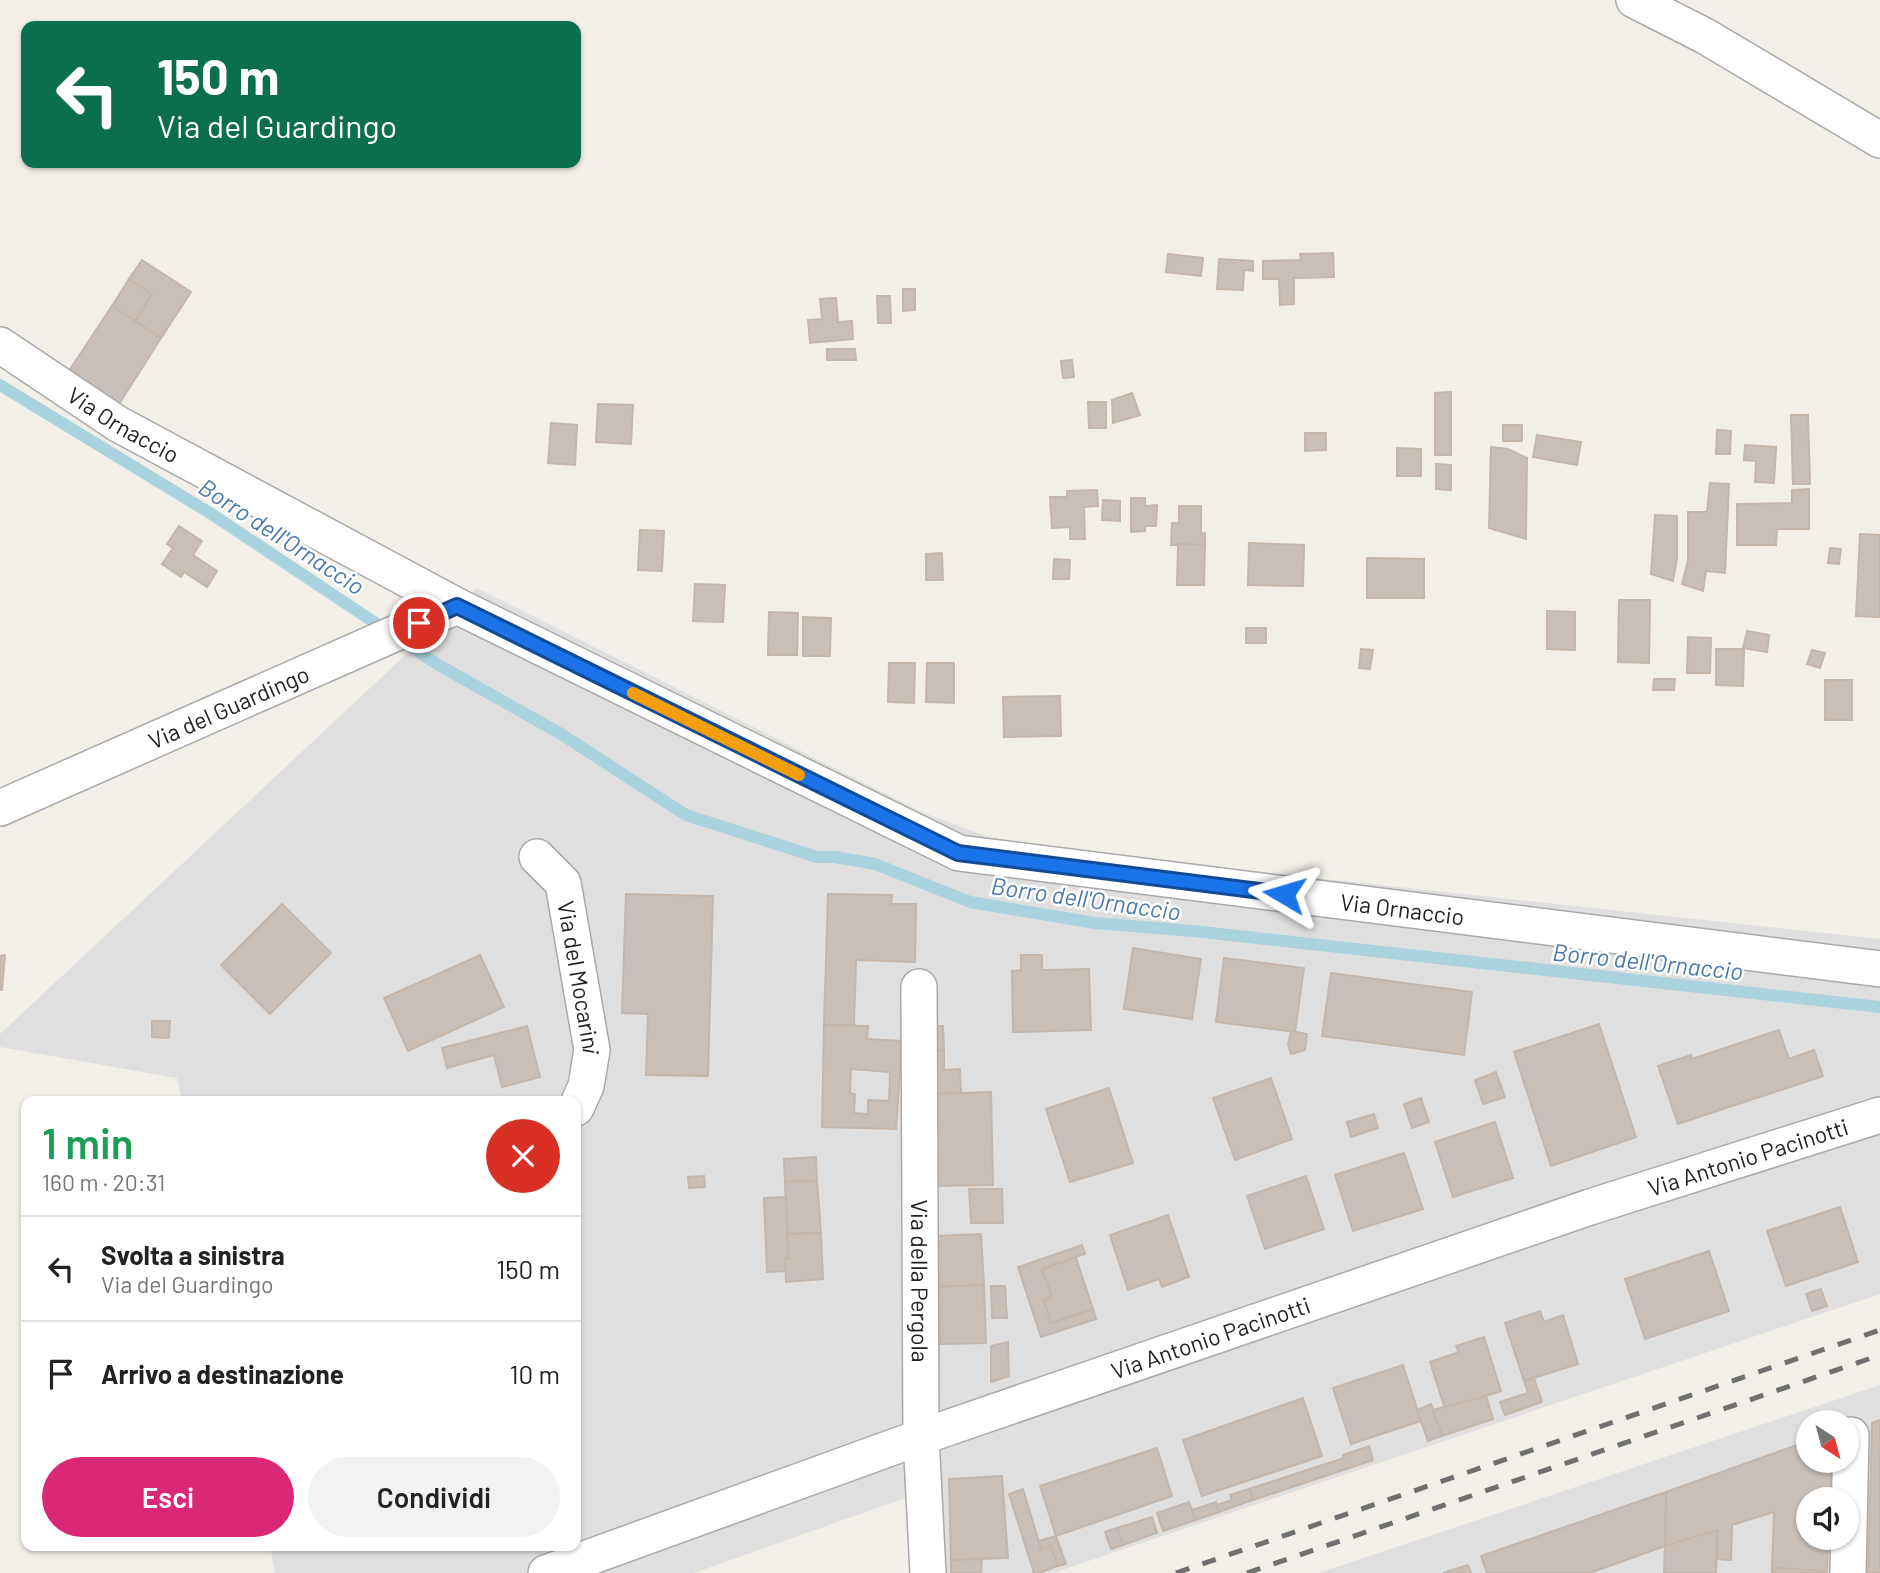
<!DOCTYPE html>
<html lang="it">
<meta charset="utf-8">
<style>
body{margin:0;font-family:Barlow,sans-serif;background:#f2f2f2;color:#222;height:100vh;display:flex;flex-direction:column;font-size:26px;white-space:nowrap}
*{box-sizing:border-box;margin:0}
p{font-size:23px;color:#767676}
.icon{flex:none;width:38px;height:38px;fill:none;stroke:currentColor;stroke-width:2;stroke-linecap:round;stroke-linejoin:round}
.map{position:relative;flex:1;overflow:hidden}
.details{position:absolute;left:21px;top:1096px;width:560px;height:455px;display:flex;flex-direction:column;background:#fff;border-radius:14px;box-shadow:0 2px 5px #0004}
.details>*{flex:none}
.hud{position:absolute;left:21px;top:21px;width:560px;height:147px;border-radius:14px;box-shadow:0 2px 5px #0004;background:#0b6e4f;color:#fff;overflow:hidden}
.needle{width:46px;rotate:144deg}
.tools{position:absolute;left:1796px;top:1410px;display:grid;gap:14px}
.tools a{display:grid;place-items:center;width:63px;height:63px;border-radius:50%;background:#fff;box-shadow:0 2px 5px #0004;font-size:35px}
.pin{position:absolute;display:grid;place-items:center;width:60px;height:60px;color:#fff;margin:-30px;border:4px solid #fff;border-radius:50%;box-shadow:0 2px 7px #0007}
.me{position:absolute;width:77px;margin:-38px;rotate:277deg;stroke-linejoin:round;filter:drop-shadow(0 0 5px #0008)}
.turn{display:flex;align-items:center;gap:24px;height:147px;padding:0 21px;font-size:32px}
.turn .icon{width:91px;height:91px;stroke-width:2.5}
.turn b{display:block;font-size:49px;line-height:60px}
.round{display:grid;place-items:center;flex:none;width:74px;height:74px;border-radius:37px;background:#f2f2f2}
.head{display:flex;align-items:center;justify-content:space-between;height:119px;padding:0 21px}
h1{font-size:42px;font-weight:600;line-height:52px;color:#1e9e55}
.button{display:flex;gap:14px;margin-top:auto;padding:14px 21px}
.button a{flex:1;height:80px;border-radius:42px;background:#db2777;color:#fff;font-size:28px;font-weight:600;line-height:80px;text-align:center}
.button a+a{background:#f2f2f2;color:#222}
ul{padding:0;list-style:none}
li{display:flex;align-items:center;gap:21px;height:105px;padding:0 21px;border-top:2px solid #e0e0e0}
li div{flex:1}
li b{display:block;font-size:26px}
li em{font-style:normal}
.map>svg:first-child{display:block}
.residential{fill:#e0dfdf;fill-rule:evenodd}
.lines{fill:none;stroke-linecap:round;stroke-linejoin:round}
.stream{stroke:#aad3df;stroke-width:12}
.building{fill:#c7bfb8;stroke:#c4b6ab;stroke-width:2;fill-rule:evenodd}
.minor-casing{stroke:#a9a9a9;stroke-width:38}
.minor{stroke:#fff;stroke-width:35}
.rail{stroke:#707070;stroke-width:5;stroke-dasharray:14 14;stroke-linecap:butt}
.route-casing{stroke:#114b97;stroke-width:18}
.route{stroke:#1a73e8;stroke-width:12}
.slow{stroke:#f59e0b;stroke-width:12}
.labels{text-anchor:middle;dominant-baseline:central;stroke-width:5;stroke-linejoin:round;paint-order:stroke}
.street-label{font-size:23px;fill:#222;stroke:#fff}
.water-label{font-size:24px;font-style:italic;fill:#4a7aab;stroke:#fff}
</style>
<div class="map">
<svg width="1880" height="1573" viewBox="0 0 1880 1573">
<rect width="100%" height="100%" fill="#f2efe9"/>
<g class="residential">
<polygon points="477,588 924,813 1010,845 1880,939 1880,1294 1053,1573 917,1573 908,1497 694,1573 275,1573 270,1545 576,1545 576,1101 182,1101 177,1078 0,1047 0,1034"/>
<path d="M1880 1385V1573H1319ZM1808 1423H1846V1461H1808ZM1808 1500H1846V1538H1808Z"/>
</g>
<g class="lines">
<polyline class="stream" points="0,385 210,513 437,664 561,734 686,815 817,857 835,857 875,864 970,902 1095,923 1193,931 1880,1007"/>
</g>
<g class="building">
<polygon points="1333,253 1334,277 1294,278 1294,304 1280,305 1279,279 1263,279 1263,261 1301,260 1300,254"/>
<polygon points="1168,254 1203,258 1201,276 1166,272"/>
<polygon points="1219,259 1253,261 1253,271 1244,270 1243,290 1217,289"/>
<polygon points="142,260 191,292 161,338 135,321 152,294 129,279"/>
<polygon points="129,279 152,294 135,321 112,306"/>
<polygon points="903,289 915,289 915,310 903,311"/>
<polygon points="877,296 890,296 891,323 878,323"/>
<polygon points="836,298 838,322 852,321 853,339 810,343 808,320 822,319 820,299"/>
<polygon points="112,306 161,338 119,404 69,371"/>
<polygon points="827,349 855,349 856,360 827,360"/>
<polygon points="1072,360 1074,377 1063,378 1061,361"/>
<polygon points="1451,392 1451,455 1435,455 1435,393"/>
<polygon points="1132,393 1140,415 1113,423 1112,400"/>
<polygon points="1088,402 1106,402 1106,428 1089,428"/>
<polygon points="598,404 633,405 631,444 596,442"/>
<polygon points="1791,415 1808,415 1810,484 1793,484"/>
<polygon points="551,423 577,425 575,465 548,463"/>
<rect x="1503" y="425" width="19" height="16"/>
<polygon points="1717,430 1731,431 1730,454 1716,454"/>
<polygon points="1305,433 1326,433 1326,450 1305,451"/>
<polygon points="1537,435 1581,442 1577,465 1533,457"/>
<polygon points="1745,445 1776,447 1774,483 1755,482 1756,461 1744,460"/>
<polygon points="1491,447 1508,449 1527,458 1526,539 1489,528"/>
<polygon points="1397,448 1421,449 1421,476 1397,476"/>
<polygon points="1436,464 1451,465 1451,490 1436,489"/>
<polygon points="1710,483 1729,484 1725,573 1706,571 1703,591 1682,584 1688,560 1688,512 1707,512"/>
<polygon points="1809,489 1809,529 1777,529 1776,545 1737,545 1737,504 1792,503 1792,490"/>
<polygon points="1097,490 1098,506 1084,507 1085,539 1070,539 1070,527 1052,528 1050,497 1067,497 1067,491"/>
<polygon points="1131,498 1145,498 1145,506 1157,505 1156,526 1145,526 1145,531 1131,532"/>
<polygon points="1103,500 1120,501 1120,521 1102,520"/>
<polygon points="1179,506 1201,506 1201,534 1205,533 1205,545 1171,545 1172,523 1179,523"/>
<polygon points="1655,515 1677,516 1677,559 1673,581 1651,574"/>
<polygon points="179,526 202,541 193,555 217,571 207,587 184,572 181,577 162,564 173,548 167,544"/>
<polygon points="640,530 664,531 662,571 638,570"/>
<polygon points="1860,534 1880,535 1880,617 1856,616"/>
<polygon points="1249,543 1304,545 1303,586 1248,585"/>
<polygon points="1178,544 1205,545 1204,585 1177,585"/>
<polygon points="1830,548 1841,549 1839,564 1828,563"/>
<polygon points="942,553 943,580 926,580 926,554"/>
<polygon points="1367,558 1424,559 1424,598 1367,598"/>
<polygon points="1054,559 1070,560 1069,579 1053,579"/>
<polygon points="695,584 725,585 723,622 693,621"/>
<polygon points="1619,600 1650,600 1649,663 1618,662"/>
<polygon points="1547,611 1575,612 1575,650 1547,649"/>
<polygon points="769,612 798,613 797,655 768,655"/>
<polygon points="803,617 831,618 830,656 803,656"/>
<rect x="1246" y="628" width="20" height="15"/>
<polygon points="1747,631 1769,635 1767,652 1743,648"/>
<polygon points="1688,637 1711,638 1710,673 1687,673"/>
<polygon points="1361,649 1373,650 1370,669 1359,668"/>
<polygon points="1716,649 1744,649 1743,686 1716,685"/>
<polygon points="1812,650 1825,653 1820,668 1807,664"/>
<polygon points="889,663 915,663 914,703 888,702"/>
<polygon points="927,663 954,663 954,703 926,702"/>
<polygon points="1654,679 1675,679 1674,690 1653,690"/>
<rect x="1825" y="680" width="27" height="40"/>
<polygon points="1060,696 1061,736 1004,737 1003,697"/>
<polygon points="626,894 713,896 708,1076 646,1075 648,1014 622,1013"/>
<polygon points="828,894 892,895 891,904 916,904 915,962 856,960 854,1025 824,1025"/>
<polygon points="282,904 331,953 270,1014 221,965"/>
<polygon points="1133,948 1201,959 1192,1019 1124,1009"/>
<polygon points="5,955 2,990 0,990 0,956"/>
<polygon points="480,955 504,1007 408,1051 384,998"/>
<polygon points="1021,955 1042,955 1042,970 1089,969 1091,1030 1013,1032 1012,971 1021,970"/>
<polygon points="1224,958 1304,968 1295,1032 1216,1022"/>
<polygon points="1331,973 1472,992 1464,1055 1322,1036"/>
<polygon points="152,1021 170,1021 169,1038 152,1037"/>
<polygon points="1599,1024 1636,1137 1551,1166 1514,1052"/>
<path d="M824 1025 868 1026 867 1039 902 1041 896 1129 822 1127ZM851 1069 890 1072 889 1101 868 1100V1114L854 1113 855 1094 850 1093Z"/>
<polygon points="527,1026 540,1077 502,1087 494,1055 447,1068 442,1048"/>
<polygon points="926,1026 943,1026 944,1050 927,1051"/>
<polygon points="1779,1030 1789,1059 1814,1050 1823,1076 1678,1124 1658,1066 1691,1055 1692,1059"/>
<polygon points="1291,1031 1307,1034 1305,1050 1291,1054 1288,1045"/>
<polygon points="944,1050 944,1070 960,1069 961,1093 929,1094 927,1051"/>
<polygon points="1496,1072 1505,1097 1483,1104 1475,1080"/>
<polygon points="1271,1078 1292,1139 1235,1160 1213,1098"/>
<polygon points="1109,1088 1133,1163 1070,1182 1046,1109"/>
<polygon points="991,1092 993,1185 931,1186 929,1094"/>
<polygon points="1421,1098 1429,1122 1412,1128 1404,1104"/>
<polygon points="1374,1114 1378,1128 1351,1137 1347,1122"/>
<polygon points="1495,1122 1513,1178 1453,1197 1435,1142"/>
<polygon points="1404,1153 1423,1209 1353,1231 1335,1175"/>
<polygon points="816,1157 817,1181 785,1182 784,1159"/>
<polygon points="704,1176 705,1187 689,1188 688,1177"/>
<polygon points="1306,1176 1324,1229 1265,1249 1247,1196"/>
<polygon points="817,1181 821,1233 787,1234 785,1182"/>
<polygon points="969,1189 1002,1189 1003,1223 971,1223"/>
<polygon points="786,1197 789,1259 785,1258 786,1271 767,1272 764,1198"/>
<polygon points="1840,1207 1858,1262 1786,1286 1767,1231"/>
<polygon points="1168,1215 1189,1277 1162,1287 1159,1279 1128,1290 1110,1235"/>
<polygon points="821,1233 823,1279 786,1282 785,1258 789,1259 787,1234"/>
<polygon points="981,1234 984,1285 937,1287 935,1236"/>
<polygon points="1082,1245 1085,1254 1042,1269 1052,1297 1044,1300 1051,1323 1093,1309 1096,1319 1041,1337 1018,1267"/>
<polygon points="1709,1251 1729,1311 1645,1339 1625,1279"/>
<polygon points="1076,1258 1093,1309 1051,1323 1044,1300 1052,1297 1042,1269"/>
<polygon points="984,1285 986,1343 940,1344 937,1287"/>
<polygon points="991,1286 1005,1286 1007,1318 992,1318"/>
<polygon points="1821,1289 1827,1306 1812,1311 1806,1294"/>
<polygon points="1540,1311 1544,1322 1563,1315 1578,1364 1524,1381 1505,1323"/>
<polygon points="1484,1337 1501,1391 1445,1409 1430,1362 1459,1352 1456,1346"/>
<polygon points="1008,1342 1009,1376 991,1382 991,1346"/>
<polygon points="1403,1365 1421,1421 1351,1444 1333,1388"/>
<polygon points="1534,1378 1542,1402 1505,1415 1500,1402 1528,1393 1524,1381"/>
<polygon points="1486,1396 1493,1419 1442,1436 1433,1410"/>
<polygon points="1303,1398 1322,1456 1202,1496 1183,1440"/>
<polygon points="1431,1404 1442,1436 1428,1441 1417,1410"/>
<polygon points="1880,1420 1880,1573 1868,1573 1872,1423"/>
<polygon points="1808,1441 1808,1461 1831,1461 1830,1500 1808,1500 1808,1538 1828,1538 1827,1571 1772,1568 1774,1512 1732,1525 1731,1560 1717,1559 1717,1530 1665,1546 1666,1492"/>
<polygon points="1369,1446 1373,1460 1253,1500 1249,1489 1341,1459 1344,1457 1343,1455"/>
<polygon points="1157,1448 1172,1496 1056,1536 1040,1486"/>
<polygon points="1002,1476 1008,1558 951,1560 949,1479"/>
<polygon points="1023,1489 1041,1549 1051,1546 1058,1566 1039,1573 1034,1573 1009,1494"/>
<polygon points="1249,1489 1253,1500 1219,1512 1217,1505 1232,1500 1230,1495"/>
<polygon points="1666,1492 1665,1546 1590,1573 1487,1573 1481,1556"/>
<polygon points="1189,1502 1196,1520 1163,1531 1157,1513"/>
<polygon points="1216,1502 1219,1512 1196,1520 1192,1510"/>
<polygon points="1152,1517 1157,1533 1123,1545 1117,1528"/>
<polygon points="1117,1528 1123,1545 1111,1549 1105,1532"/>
<polygon points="1717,1530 1716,1573 1664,1573 1665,1546"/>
<polygon points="1056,1536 1066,1564 1058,1566 1051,1546 1041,1549 1039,1541"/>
<polygon points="982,1559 981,1573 951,1573 951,1560"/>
<polygon points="1468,1565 1471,1573 1443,1573"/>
<polygon points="1772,1568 1827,1571 1827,1573 1772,1573"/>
</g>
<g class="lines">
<g class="minor-casing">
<g id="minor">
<polyline points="1634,0 1705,36 1880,140"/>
<path id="s1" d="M0 345 118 424 457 606 959 853 1880 969"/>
<path id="s2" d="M0 808 457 606"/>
<path id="s3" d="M537 857 563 883 592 1050 586 1086 576 1108"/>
<path id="s4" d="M919 987 921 1437 928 1573"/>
<path id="s5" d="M546 1573 921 1437 1590 1207 1880 1115"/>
<polyline points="1848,1573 1851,1435"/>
</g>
</g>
<use href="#minor" class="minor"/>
<g class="rail">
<polyline points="1176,1573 1880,1330"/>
<polyline points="1247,1573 1880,1355"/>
</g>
</g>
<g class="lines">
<g class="route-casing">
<polyline id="route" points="419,623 457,606 958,853 1284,894"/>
</g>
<use href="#route" class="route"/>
<polyline class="slow" points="633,693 799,775"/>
</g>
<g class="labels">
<g class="street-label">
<text stroke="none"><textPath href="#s1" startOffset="147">Via Ornaccio</textPath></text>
<text stroke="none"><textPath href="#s2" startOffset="250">Via del Guardingo</textPath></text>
<text stroke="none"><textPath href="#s1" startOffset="1533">Via Ornaccio</textPath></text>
<text stroke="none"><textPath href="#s3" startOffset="133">Via del Mocarini</textPath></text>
<text stroke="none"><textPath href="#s5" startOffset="1272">Via Antonio Pacinotti</textPath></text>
<text stroke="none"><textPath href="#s4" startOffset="294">Via della Pergola</textPath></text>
<text stroke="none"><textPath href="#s5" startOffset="705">Via Antonio Pacinotti</textPath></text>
</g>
<g class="water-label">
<text transform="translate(282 536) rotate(33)">Borro dell'Ornaccio</text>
<text transform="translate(1086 898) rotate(8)">Borro dell'Ornaccio</text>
<text transform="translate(1648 961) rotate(6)">Borro dell'Ornaccio</text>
</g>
</g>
</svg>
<div class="tools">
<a><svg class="needle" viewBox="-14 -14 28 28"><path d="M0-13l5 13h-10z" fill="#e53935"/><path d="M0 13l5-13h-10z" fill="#767676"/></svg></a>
<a><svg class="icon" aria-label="sound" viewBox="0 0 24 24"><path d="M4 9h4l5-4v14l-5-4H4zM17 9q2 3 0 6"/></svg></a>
</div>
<div class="pin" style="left:419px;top:623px;background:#d93025"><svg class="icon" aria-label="arrive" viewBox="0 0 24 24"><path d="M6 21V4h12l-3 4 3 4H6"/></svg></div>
<svg class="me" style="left:1284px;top:894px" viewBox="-20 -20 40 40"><path d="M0-17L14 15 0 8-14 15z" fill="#1a73e8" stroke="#fff" stroke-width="4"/></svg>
<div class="hud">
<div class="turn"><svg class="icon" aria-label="left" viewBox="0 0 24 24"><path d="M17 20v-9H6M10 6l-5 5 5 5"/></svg><div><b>150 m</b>Via del Guardingo</div></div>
</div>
<section class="details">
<div class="head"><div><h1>1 min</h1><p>160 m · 20:31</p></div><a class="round" style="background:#d93025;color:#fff"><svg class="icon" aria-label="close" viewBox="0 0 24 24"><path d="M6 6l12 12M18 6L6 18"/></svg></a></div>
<ul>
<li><svg class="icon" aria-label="left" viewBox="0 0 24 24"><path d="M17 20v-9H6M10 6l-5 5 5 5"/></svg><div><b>Svolta a sinistra</b><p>Via del Guardingo</p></div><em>150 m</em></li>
<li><svg class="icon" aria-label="arrive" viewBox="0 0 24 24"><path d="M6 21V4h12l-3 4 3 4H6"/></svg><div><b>Arrivo a destinazione</b></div><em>10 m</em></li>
</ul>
<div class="button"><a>Esci</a><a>Condividi</a></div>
</section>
</div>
